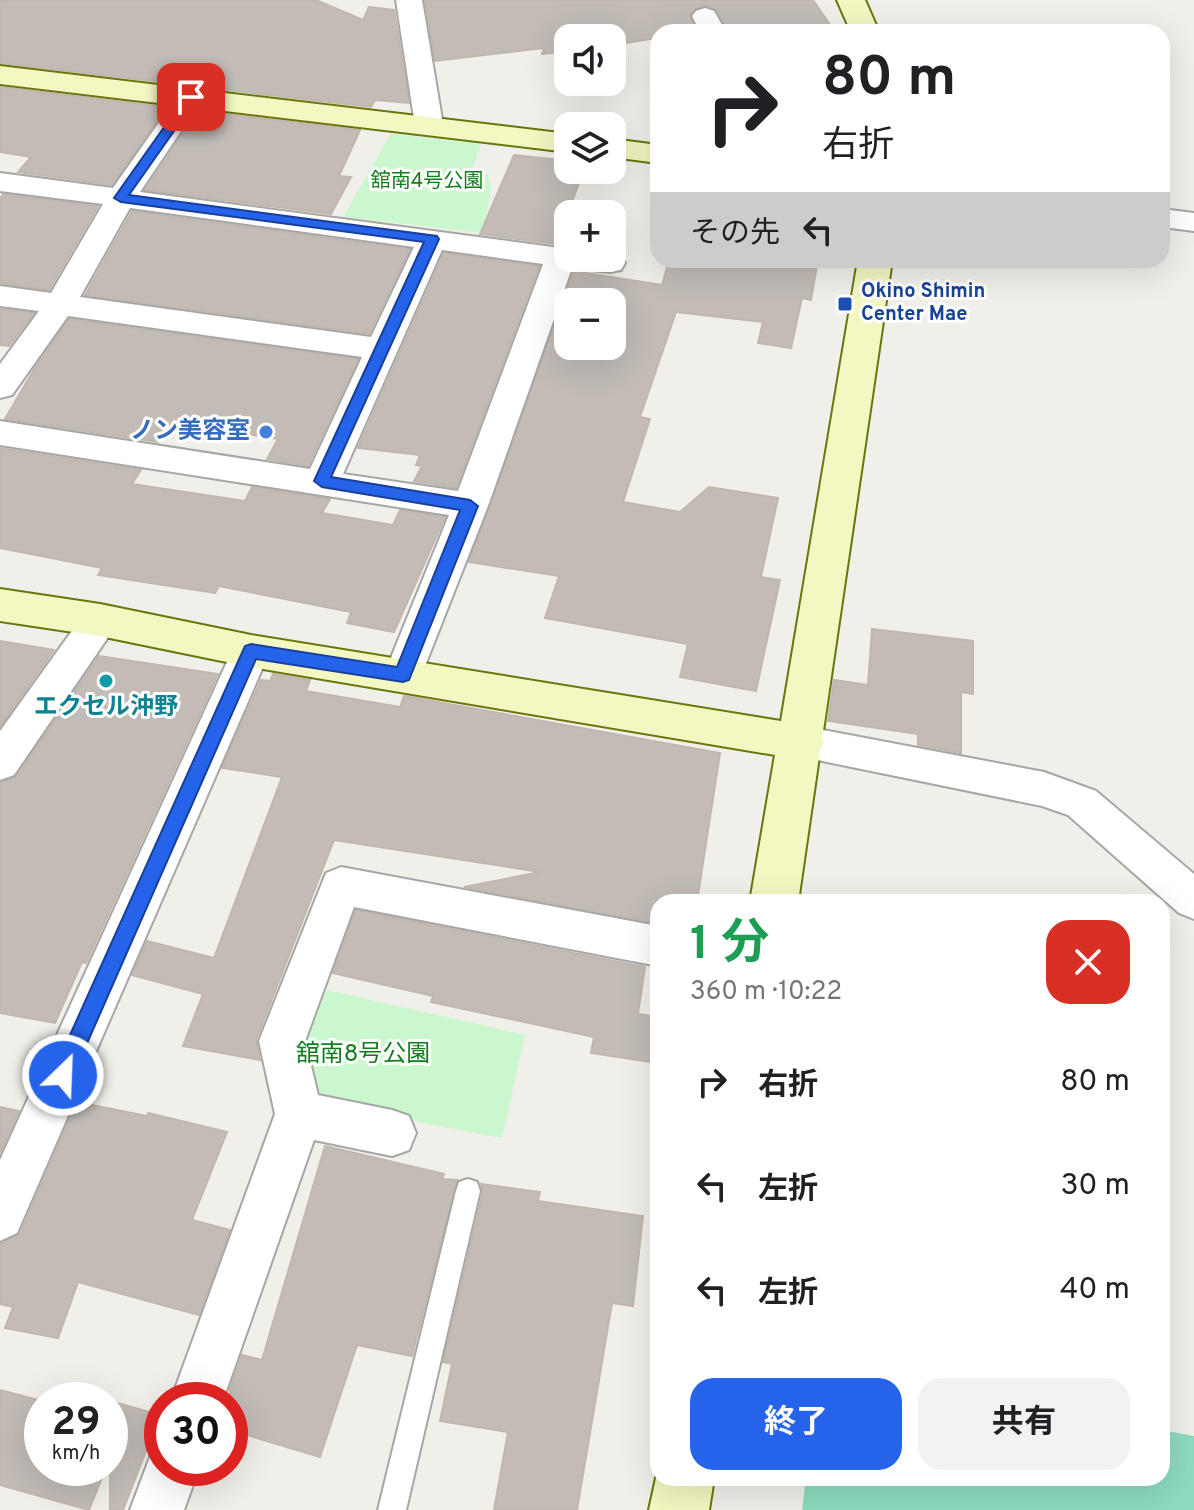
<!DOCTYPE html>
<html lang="ja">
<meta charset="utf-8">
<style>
body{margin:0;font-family:Overpass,"Noto Sans JP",sans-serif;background:#f2f2f2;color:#202124;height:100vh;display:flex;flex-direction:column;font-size:30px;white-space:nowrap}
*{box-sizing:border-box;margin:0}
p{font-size:26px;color:#757577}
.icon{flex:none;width:44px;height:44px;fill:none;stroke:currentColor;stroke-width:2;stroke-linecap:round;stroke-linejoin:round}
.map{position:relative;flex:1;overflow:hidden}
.drawer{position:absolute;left:650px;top:894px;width:520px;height:592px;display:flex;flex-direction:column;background:#fff;border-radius:24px;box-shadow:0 8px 32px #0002}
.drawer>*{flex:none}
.hud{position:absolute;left:650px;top:24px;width:520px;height:244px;border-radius:24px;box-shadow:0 8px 32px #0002;background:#fff;color:#202124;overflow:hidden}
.tools{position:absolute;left:554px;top:24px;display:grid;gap:16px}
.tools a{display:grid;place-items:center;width:72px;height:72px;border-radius:16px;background:#fff;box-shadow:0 8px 32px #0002;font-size:40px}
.speed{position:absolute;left:24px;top:1382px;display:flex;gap:16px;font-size:40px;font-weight:700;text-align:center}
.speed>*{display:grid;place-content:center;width:104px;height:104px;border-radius:50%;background:#fff;box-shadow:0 8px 32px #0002;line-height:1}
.speed small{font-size:20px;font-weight:400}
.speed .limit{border:12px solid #d22;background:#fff;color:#111}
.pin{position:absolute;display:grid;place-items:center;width:68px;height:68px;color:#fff;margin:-34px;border-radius:16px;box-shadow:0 4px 12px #0006}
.me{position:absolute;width:88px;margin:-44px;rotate:24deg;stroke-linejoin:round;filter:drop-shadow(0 0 6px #0008)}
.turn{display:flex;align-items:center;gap:28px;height:168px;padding:0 40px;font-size:36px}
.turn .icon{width:104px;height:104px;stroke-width:2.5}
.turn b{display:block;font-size:56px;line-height:68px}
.then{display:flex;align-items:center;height:76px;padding:0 40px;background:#0003;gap:16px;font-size:30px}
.round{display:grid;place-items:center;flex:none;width:84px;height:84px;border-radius:24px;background:#f2f2f2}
.overview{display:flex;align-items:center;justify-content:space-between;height:136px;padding:0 40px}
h1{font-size:48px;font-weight:700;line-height:60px;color:#1e9e55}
.cta{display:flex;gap:16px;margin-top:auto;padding:16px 40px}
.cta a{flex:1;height:92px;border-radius:24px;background:#2563eb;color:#fff;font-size:32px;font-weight:700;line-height:92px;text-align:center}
.cta a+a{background:#f2f2f2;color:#202124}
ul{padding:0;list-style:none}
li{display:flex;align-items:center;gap:24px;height:104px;padding:0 40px}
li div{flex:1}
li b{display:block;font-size:30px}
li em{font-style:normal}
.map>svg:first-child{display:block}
.park{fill:#cbf7cf}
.pitch{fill:#8ddbbe}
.building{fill:#c2bbb6;stroke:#c2b7ac;stroke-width:2;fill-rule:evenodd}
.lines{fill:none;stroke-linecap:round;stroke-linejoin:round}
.lane-casing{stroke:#a6a6a6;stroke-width:4}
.street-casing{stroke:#a6a6a6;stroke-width:4}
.secondary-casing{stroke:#68760c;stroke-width:4}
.lane{fill:#fff;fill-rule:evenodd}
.street{fill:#fff;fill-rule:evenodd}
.secondary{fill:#f3f7c2;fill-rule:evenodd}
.route{fill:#2563eb;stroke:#184099;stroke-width:2}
.transit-dot{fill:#1a4fb4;stroke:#fff;stroke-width:3}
.shop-dot{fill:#3f7fe0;stroke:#fff;stroke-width:3}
.culture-dot{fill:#0f9aa8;stroke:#fff;stroke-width:3}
.labels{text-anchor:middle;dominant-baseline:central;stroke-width:6;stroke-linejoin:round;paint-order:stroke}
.far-park-label{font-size:20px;fill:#137d1e;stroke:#fff}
.far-transit-label{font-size:20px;font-weight:bold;fill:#164399;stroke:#fff;text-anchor:start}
.shop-label{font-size:24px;font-weight:bold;fill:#366cbe;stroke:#fff;text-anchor:end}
.culture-label{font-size:24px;font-weight:bold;fill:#0d838f;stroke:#fff}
.park-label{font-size:24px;fill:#137d1e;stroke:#fff}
</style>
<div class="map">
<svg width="1194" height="1510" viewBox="0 0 1194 1510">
<rect width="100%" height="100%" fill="#f1efe9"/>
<g class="park">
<polygon points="391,134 481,144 472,169 488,175 491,190 483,233 343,217"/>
<polygon points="327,990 525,1035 502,1138 319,1103 302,1046"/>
</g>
<polygon class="pitch" points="1162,1430 1194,1436 1194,1510 802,1510 806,1478 1162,1478"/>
<g class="building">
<polygon points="0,0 316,0 363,20 369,7 394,10 409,103 375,100 371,107 0,63"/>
<polygon points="425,0 813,0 835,32 729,32 717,10 704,5 690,14 697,32 658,32 658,38 612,45 612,38 568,38 568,51 542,54 544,48 435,61"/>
<polygon points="0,87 166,107 112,185 18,172 31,157 0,152"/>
<polygon points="198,111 360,130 339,176 351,177 331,214 145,190"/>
<polygon points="514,155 568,161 568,170 584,170 556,244 480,234"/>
<polygon points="3,194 98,206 49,290 0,283 0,199"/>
<polygon points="132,211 408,249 410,249 369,334 85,295"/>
<polygon points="444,253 539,266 456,488 414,481 422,466 416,465 420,455 358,448"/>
<path d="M669 260H818L811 300 802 298 791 348 758 343 763 322 676 312 640 417 650 419 623 502 680 512 709 487 778 498 761 577 780 580 756 691 680 677 688 644 545 618 559 576 469 562 574 271 662 285ZM568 302H612V346H568Z"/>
<polygon points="0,309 34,313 9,346 0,345"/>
<polygon points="69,319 358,359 308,466 267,459 278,439 192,425 190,429 169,425 158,442 5,419 33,371"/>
<polygon points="0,448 141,470 132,484 245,501 252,487 330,499 322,513 393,525 400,510 445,517 394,632 347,623 351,612 219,586 215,593 98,575 102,568 0,548"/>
<polygon points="872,629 973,641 973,694 961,692 961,753 918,745 918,734 828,721 834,680 868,685"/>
<polygon points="0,641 54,650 0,726"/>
<polygon points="99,656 218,674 86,963 82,962 55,1023 0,1013 0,783 16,777"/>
<polygon points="273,674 310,680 306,691 400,707 404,696 720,753 697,902 658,902 658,918 652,917 652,922 464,887 540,872 334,840 256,1040 260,1060 183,1046 203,994 132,975 147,941 214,958 282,777 222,768 261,680 270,681"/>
<polygon points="356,910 645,967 638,1014 658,1017 658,1063 591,1053 594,1037 431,1002 433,996 333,973"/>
<polygon points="77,1102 147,1116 148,1113 227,1132 192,1220 230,1230 199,1315 78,1282 58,1338 5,1328 13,1307 0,1304 0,1244 20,1234"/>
<polygon points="0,1107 19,1111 0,1153"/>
<polygon points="325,1146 444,1174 442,1179 457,1180 412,1356 357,1345 320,1457 230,1430 230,1389 242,1355 262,1360"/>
<polygon points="481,1184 540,1192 538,1201 643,1216 633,1306 612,1303 577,1510 494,1510 508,1432 440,1421 452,1364 443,1362 483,1192"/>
<polygon points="0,1390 42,1401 42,1468 106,1468 89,1510 0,1485"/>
<polygon points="110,1401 160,1415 123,1510 110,1510"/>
</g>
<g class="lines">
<g class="lane-casing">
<polygon id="lane" points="468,1179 477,1182 480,1191 406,1510 378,1510 456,1191 459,1182"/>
</g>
<g class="street-casing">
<g id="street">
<polygon points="396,0 422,0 443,125 439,131 429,133 419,131 415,125"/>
<polygon points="705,8 714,11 726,32 700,32 692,16 696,11"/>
<path d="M191 89 201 91 204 97 140 192 568 249V258H612V254L621 256 625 263 621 270 610 272 572 268 488 506 417 686 403 690 389 686 384 675 449 515 0 445V421L310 469 362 357 68 316 12 395 0 398V364L39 311 0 306V286L51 293 103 204 0 191V173L113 188 181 91ZM130 208 414 247 371 337 80 297ZM442 250 543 264 458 491 343 474Z"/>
<polygon points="1162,209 1194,213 1194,231 1162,227"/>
<polygon points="100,606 113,610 119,620 113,630 14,775 0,780 0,731 87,610"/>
<polygon points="251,636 264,640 270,651 17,1233 0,1241 0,1160 232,651 238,640"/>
<polygon points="802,726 1044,772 1096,791 1194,874 1194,919 1179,913 1068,815 1042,806 788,754 782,742 788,730"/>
<polygon points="341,867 658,926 658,966 354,907 305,1041 318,1095 392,1110 409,1116 416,1133 409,1150 392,1156 314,1140 223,1400 171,1400 275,1114 259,1041 326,873"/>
<polygon points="162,1445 162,1468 199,1468 184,1510 130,1510 153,1449"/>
</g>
</g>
<g class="secondary-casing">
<g id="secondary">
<polygon points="837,0 865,0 879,32 851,32"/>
<polygon points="0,66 568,134 568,152 0,84"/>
<polygon points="612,139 658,145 658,163 612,157"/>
<polygon points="858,260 892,260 822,738 824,742 820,750 798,902 750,902 775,755 251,667 100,636 0,621 0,589 100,604 251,635 781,721"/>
<polygon points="658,1469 658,1478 714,1478 709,1510 649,1510"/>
</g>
</g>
<use href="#lane" class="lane"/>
<use href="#street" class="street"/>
<use href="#secondary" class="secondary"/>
</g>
<polygon class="route" points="191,94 198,97 129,195 437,236 439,239 331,477 470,500 478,506 409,680 403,682 256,659 70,1082 63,1085 55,1082 52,1075 245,646 251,644 397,667 460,510 322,487 314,481 424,242 121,202 114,198 187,95"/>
<rect class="transit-dot" x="837" y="296" width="16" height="16" rx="4"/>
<circle class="shop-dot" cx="266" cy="432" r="8"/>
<circle class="culture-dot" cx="106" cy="681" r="8"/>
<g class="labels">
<g class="far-park-label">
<text x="427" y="182">舘南4号公園</text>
</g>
<g class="far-transit-label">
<text x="861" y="292">Okino Shimin<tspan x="861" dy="23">Center Mae</tspan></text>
</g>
<g class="shop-label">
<text x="250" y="432">ノン美容室</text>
</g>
<g class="culture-label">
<text x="106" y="708">エクセル沖野</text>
</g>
<g class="park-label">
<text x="363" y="1055">舘南8号公園</text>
</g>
</g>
</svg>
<div class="tools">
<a><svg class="icon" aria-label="sound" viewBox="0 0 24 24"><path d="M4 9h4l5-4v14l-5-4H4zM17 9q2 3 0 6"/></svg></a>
<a><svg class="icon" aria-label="layers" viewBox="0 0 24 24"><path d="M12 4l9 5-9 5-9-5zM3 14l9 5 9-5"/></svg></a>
<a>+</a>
<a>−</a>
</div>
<div class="speed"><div>29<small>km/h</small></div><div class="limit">30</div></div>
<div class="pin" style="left:191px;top:97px;background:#d93025"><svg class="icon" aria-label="arrive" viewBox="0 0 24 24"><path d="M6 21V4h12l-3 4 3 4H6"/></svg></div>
<svg class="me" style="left:63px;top:1075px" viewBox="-20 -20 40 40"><circle r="17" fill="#2563eb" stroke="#fff" stroke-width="3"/><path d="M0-11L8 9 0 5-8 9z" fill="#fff"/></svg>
<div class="hud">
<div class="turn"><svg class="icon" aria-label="right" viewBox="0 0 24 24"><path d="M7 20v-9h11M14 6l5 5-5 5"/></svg><div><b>80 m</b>右折</div></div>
<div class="then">その先<svg class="icon" aria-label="left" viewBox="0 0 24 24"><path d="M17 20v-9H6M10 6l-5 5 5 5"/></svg></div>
</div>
<section class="drawer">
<div class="overview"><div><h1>1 分</h1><p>360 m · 10:22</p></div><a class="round" style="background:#d93025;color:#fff"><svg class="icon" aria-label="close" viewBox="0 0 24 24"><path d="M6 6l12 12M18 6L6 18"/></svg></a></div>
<ul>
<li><svg class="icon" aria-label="right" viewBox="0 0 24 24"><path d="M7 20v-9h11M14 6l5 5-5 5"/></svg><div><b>右折</b></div><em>80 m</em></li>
<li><svg class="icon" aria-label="left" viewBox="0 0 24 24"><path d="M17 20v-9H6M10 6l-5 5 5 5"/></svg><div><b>左折</b></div><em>30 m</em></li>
<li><svg class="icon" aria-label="left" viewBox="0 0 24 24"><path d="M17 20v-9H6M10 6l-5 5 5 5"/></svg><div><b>左折</b></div><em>40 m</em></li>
</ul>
<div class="cta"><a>終了</a><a>共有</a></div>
</section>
</div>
